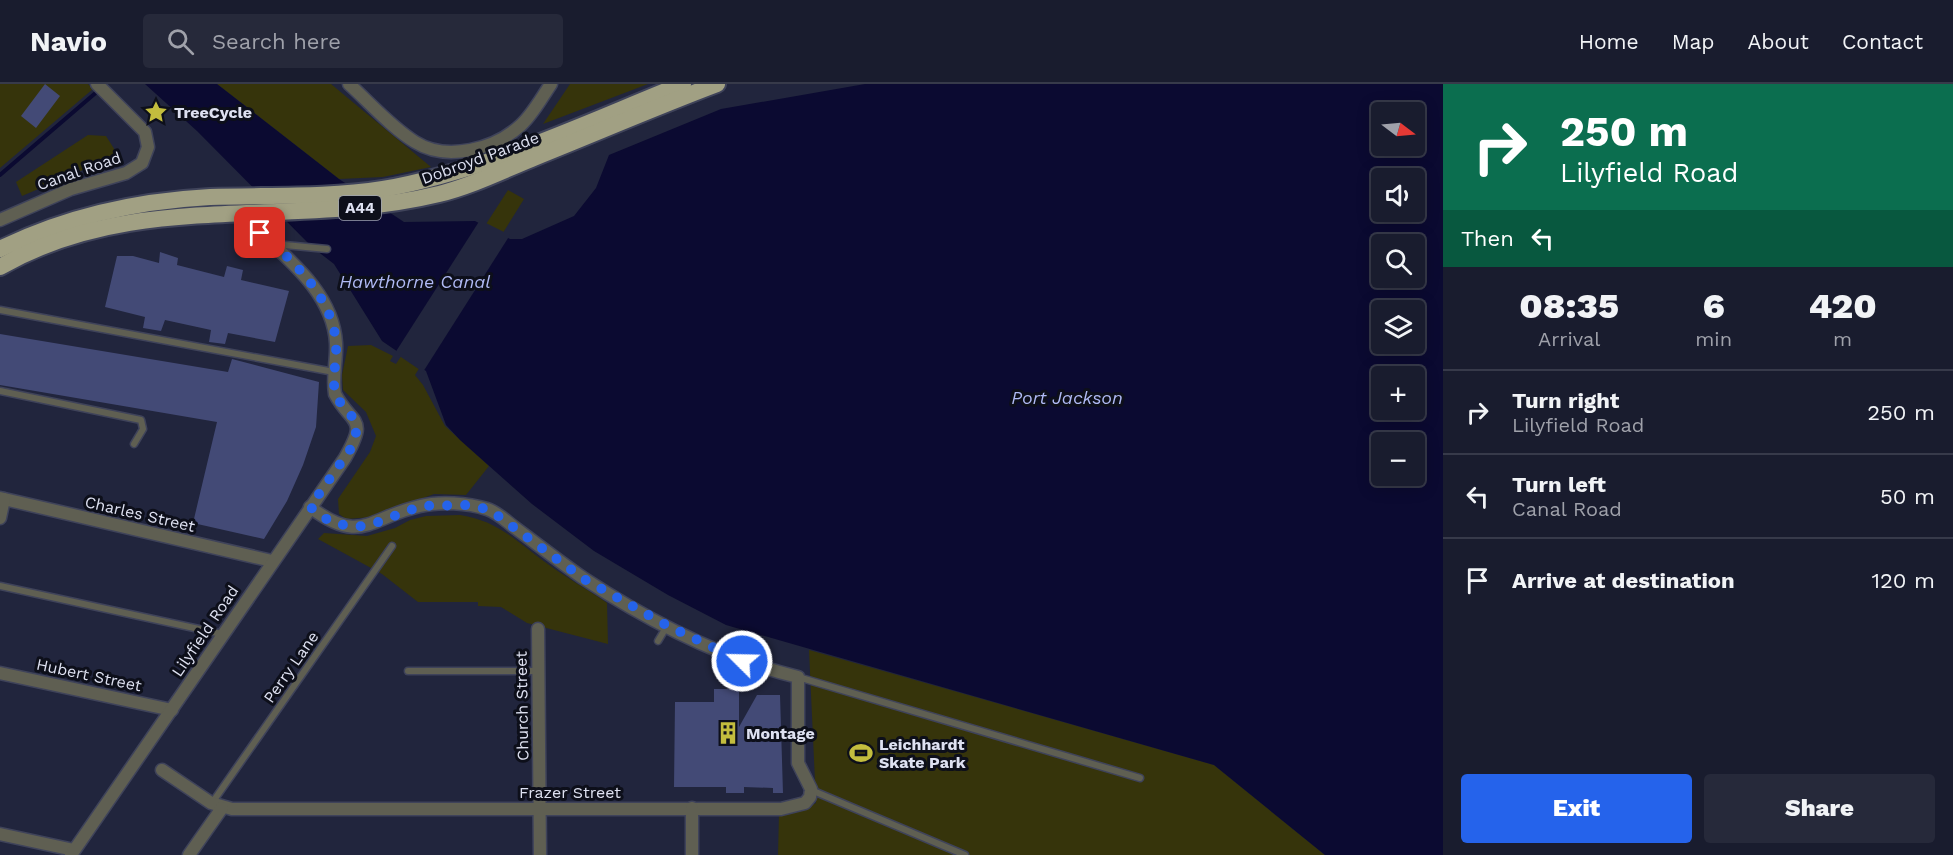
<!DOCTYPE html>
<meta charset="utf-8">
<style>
body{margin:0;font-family:"Work Sans",sans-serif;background:#26293a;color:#f1f3f6;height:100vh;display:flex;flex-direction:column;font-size:22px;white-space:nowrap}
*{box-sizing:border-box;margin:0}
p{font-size:20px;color:#9fa1aa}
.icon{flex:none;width:33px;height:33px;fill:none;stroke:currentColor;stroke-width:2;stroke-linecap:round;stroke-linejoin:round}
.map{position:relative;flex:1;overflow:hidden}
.details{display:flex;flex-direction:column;background:#191c2e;width:510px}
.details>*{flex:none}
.guide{background:#0b6e4f;color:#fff;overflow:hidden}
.needle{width:39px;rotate:106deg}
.controls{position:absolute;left:1371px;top:18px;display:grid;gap:12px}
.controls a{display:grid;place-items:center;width:54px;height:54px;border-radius:6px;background:#191c2e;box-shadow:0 3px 15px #0003,0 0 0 2px #373a4a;font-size:30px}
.pin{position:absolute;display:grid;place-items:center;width:51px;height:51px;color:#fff;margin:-26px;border-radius:12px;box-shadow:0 3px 9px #0006}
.me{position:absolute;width:66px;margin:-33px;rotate:293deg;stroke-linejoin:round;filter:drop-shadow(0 0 4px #0008)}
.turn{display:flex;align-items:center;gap:21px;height:126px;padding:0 18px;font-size:27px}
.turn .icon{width:78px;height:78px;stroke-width:2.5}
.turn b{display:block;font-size:42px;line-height:51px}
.then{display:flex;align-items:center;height:57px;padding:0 18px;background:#0003;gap:12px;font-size:22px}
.eta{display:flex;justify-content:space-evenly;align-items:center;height:102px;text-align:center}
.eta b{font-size:36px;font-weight:800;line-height:42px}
.action{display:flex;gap:12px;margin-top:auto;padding:12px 18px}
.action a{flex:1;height:69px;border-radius:6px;background:#2563eb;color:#fff;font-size:24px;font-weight:800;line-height:69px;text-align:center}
.action a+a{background:#26293a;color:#f1f3f6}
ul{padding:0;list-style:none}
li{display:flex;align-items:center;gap:18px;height:84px;padding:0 18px;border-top:2px solid #373a4a}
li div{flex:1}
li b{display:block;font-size:22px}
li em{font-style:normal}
header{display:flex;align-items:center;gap:36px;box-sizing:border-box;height:84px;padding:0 30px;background:#191c2e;border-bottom:2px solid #373a4a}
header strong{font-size:28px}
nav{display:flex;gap:33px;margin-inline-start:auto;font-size:21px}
.search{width:420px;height:54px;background:#26293a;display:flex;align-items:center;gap:15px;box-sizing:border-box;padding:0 21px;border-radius:6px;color:#9fa1aa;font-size:22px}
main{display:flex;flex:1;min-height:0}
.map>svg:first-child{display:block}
.green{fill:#36340b}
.water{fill:#0b0a31;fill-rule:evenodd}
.pier{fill:#21253d}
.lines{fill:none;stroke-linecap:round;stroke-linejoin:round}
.stream{stroke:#0b0a31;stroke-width:4}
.building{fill:#434a76}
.service-casing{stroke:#3f435a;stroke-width:9}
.minor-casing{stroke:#3f435a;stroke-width:15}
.trunk-casing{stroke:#3f435a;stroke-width:20}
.service{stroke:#5f5f52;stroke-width:6}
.minor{stroke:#5f5f52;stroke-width:12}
.trunk{stroke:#a1a083;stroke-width:16}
.route{stroke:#2563eb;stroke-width:10;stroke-dasharray:0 18}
.labels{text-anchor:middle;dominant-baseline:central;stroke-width:6;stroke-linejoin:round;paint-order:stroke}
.shield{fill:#0d0f1a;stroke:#9fa2b0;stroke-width:1.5}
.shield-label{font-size:15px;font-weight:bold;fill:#dee1f1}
.poi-label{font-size:16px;font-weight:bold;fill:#dee1f1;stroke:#0d0f1a;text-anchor:start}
.street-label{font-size:16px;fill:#dee1f1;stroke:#0d0f1a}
.water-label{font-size:18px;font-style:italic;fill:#b0baf5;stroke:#0d0f1a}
</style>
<header>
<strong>Navio</strong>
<div class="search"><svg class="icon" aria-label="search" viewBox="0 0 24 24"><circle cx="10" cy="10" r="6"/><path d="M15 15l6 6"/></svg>Search here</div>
<nav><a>Home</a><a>Map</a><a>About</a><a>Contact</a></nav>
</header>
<main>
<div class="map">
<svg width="1443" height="771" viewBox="0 0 1443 771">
<rect width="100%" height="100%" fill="#21253d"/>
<g class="green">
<polygon points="0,0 88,0 93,5 0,84"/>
<polygon points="217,0 331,0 431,83 383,93 339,95"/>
<polygon points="570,0 648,0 543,40"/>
<polygon points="88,51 106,52 118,71 22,112 16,98"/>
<polygon points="508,106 524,115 415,291 423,301 445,342 489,382 466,411 434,410 372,433 346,435 339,430 338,415 370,368 376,352 366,328 343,306 342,291 348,262 371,261 393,272 390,277 396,280"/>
<path d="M460 431C498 437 515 456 545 478 565 493 587 505 607 519L608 560 527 539 501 523 478 522V518H418L382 490 318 455 324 449 367 452 395 444 410 436 426 432Z"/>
<polygon points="809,566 1214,681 1325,771 778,771 779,730 802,726 816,719"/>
</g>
<path class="water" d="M145 0H217L339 95 404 138 475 137 510 155H522L574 132 596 104 609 71 721 25 865 0H1443V771H1325L1214 681 726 541 668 511 594 467 532 420 460 356 446 341 426 287 382 257 334 180 312 163 197 47ZM1382 28H1414V62H1382ZM1382 94H1414V128H1382ZM1382 160H1414V194H1382ZM1382 226H1414V260H1382ZM1382 292H1414V326H1382ZM1382 358H1414V392H1382Z"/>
<polygon class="pier" points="480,136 510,151 423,288 395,269"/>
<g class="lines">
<polyline class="stream" points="0,91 106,0"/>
</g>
<g class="building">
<polygon points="45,0 60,12 36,44 21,32"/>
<polygon points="160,168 178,174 177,181 224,193 227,182 243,186 241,196 289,207 275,258 228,249 225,260 209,258 211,246 165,236 161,247 143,244 145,233 105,223 117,172 133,172 159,179"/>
<polygon points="0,250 228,288 232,275 319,298 316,343 303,381 287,417 264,455 193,439 217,338 0,301"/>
<polygon points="714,605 739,605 739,643 757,611 780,611 783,709 773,709 773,704 744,703 744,709 726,709 726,703 674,703 675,618 714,618"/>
</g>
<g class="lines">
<g class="service-casing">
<g id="service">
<polyline points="274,160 327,165"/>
<polyline points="0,226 334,288"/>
<polyline points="0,307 141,336 143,345 134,360"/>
<polyline points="0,502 222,550"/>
<polyline points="658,557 667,542"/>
<polyline points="408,587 538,587"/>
<polyline points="798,593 1140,694"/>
<polyline points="811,706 965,771"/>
<polyline points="212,719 392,462"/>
</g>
</g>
<g class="minor-casing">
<g id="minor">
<path d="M349 0C370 19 391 43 415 58 447 78 495 65 521 41 533 30 542 13 551 0"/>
<polyline points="0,136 71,105 126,89 142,79 148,63 145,48 97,0"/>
<polyline points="0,414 272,477"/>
<polyline points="0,434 4,415"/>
<polyline points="538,545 540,771"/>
<polyline points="0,589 172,626"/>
<path d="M162 686 211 719 232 725H781L805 719 810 713 811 705 798 679V593C723 575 647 536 583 494 560 478 537 460 514 443 506 437 497 428 487 425 468 419 440 417 420 422 370 433 361 462 310 423"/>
<polyline points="692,724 692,771"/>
<polyline points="0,750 74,766"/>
<path d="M71 771 345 374C369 332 352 342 335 310 332 293 337 276 336 259 333 207 284 172 251 140"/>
<polyline points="189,771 222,724"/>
</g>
</g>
<g class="trunk-casing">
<g id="trunk">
<path d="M0 165C67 132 136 117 210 113 268 111 326 114 383 105 486 87 585 39 683 0"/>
<path d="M0 183C138 104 291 146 439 110 472 102 504 86 536 73 596 49 656 23 717 0"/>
</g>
</g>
<use href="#service" class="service"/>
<use href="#minor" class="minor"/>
<use href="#trunk" class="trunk"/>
</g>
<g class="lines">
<path class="route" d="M260 149C293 176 333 214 336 259 337 276 332 293 335 310 347 333 364 332 352 363L310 423 332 439 356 443 373 440 421 422 470 421 490 426 584 495 668 542 742 577"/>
</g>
<defs>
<g id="sight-bare" transform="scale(1.8)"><path d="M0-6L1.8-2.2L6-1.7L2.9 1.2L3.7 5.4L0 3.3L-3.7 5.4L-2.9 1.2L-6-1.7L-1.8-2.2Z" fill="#c3bd3e" stroke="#0d0f1a" stroke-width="2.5" paint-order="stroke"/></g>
<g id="building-bare" transform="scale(1.8)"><path d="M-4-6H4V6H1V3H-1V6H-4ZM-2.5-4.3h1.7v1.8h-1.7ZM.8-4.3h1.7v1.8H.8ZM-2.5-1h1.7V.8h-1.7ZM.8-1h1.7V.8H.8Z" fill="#c3bd3e" stroke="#0d0f1a" stroke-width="2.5" paint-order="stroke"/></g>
<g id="stadium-bare" transform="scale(1.8)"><path d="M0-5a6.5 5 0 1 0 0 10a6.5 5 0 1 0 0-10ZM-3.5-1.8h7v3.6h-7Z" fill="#c3bd3e" stroke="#0d0f1a" stroke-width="2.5" paint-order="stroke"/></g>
</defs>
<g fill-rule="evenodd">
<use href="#sight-bare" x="156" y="28"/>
<use href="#building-bare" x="728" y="649"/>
<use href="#stadium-bare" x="861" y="669"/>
</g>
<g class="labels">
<rect class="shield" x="339" y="112" width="42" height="24" rx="4.5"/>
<g class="shield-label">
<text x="360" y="124">A44</text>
</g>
<g class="poi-label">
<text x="174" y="28">TreeCycle</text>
<text x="746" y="649">Montage</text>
<text x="879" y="660">Leichhardt<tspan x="879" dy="18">Skate Park</tspan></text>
</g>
<g class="street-label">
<text transform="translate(480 74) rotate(-20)">Dobroyd Parade</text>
<text transform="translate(79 87) rotate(-19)">Canal Road</text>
<text transform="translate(140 430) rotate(13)">Charles Street</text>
<text transform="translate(205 547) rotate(-56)">Lilyfield Road</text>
<text transform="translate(291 583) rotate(-55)">Perry Lane</text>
<text transform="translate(89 591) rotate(12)">Hubert Street</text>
<text transform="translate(522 622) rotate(-91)">Church Street</text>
<text x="570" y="708">Frazer Street</text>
</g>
<g class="water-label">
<text x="415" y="197">Hawthorne Canal</text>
<text x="1067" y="313">Port Jackson</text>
</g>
</g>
</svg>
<div class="controls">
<a><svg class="needle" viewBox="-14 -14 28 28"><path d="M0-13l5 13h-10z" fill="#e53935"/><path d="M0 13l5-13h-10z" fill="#9fa1aa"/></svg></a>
<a><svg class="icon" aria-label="sound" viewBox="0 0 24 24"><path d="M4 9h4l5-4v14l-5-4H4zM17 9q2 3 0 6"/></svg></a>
<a><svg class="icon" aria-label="search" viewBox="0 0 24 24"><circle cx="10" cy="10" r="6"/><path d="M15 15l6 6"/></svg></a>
<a><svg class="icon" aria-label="layers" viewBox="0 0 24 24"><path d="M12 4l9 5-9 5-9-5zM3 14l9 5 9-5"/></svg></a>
<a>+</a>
<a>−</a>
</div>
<div class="pin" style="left:260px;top:149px;background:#d93025"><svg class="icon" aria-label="arrive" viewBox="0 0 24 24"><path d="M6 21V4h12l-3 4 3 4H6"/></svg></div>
<svg class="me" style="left:742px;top:577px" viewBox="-20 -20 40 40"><circle r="17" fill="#2563eb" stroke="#fff" stroke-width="3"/><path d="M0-11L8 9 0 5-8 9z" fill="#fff"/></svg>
</div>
<section class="details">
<div class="guide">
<div class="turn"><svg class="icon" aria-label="right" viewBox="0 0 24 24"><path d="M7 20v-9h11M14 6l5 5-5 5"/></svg><div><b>250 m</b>Lilyfield Road</div></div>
<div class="then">Then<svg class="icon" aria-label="left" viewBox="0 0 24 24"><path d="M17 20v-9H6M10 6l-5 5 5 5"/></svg></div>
</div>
<div class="eta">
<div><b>08:35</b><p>Arrival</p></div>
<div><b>6</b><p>min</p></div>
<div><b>420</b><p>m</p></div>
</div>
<ul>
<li><svg class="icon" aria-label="right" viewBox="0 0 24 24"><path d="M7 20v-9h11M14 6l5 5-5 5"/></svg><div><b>Turn right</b><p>Lilyfield Road</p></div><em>250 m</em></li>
<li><svg class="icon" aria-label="left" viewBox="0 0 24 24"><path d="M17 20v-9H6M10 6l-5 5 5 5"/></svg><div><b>Turn left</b><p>Canal Road</p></div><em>50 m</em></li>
<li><svg class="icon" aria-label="arrive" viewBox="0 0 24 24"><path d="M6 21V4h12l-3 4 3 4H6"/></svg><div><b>Arrive at destination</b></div><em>120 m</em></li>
</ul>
<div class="action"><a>Exit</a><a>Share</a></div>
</section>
</main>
